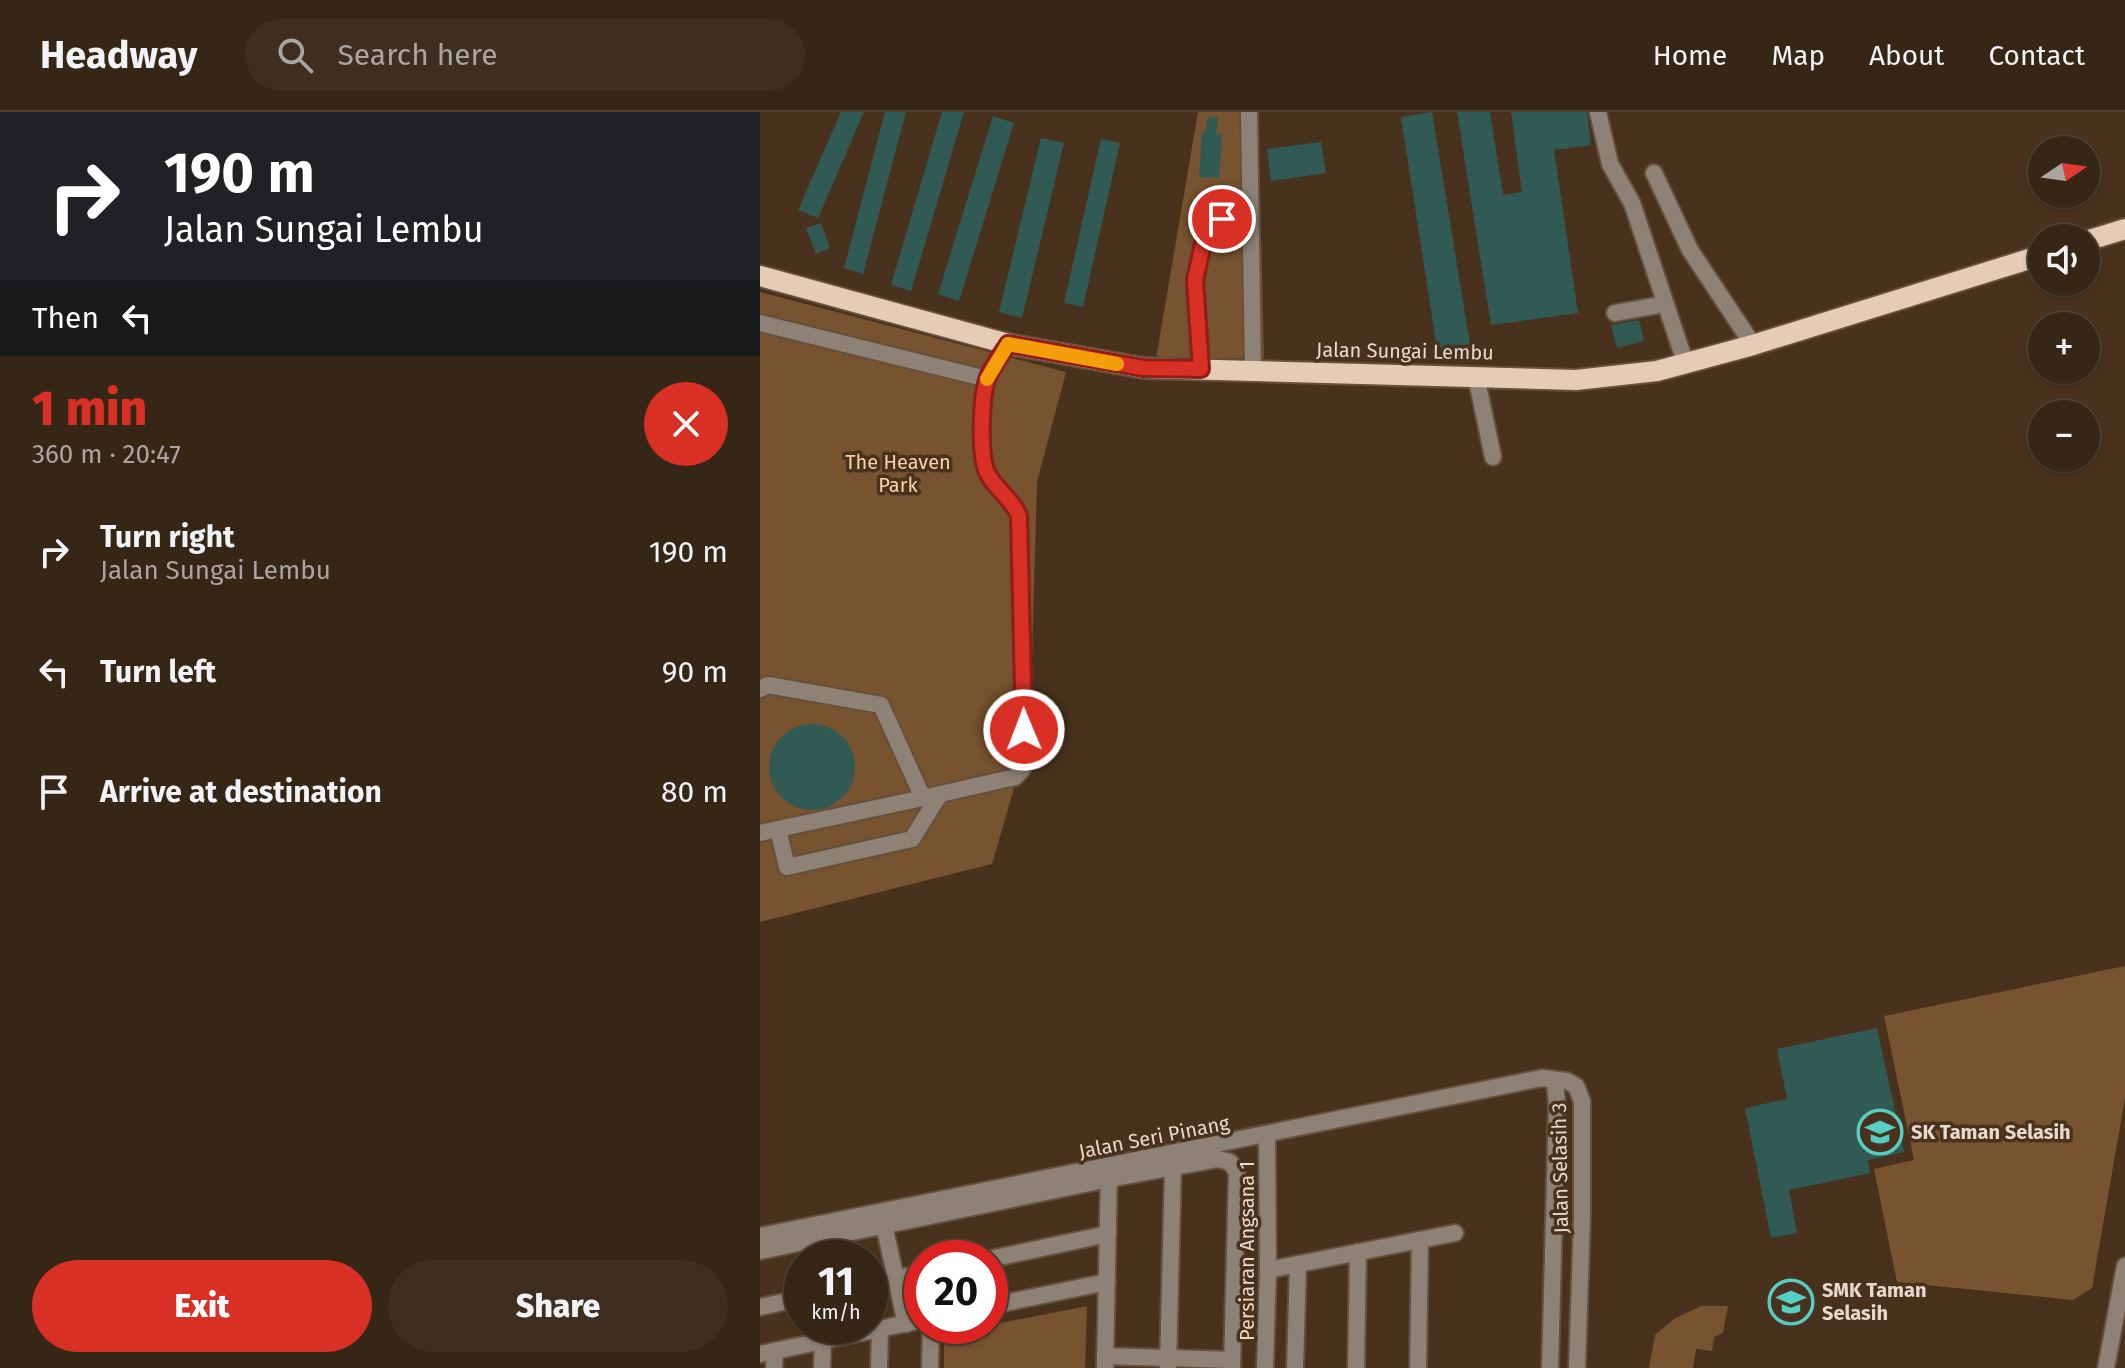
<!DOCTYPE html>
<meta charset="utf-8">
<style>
body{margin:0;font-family:"Fira Sans",sans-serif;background:#3d2e1f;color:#f1f3f6;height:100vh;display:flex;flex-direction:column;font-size:30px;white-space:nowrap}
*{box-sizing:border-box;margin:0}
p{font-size:26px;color:#aaa5a1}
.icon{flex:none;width:44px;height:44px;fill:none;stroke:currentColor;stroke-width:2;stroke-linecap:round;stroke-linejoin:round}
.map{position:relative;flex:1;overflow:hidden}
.side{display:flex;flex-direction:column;background:#362616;width:760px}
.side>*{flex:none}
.guide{background:#202124;color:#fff;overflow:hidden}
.needle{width:52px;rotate:77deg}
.buttons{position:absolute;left:1268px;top:24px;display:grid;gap:16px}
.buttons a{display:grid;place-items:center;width:72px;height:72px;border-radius:50%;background:#362616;box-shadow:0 2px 6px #0004,0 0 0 2px #504335;font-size:40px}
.speed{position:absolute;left:24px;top:1128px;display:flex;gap:16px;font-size:40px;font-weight:700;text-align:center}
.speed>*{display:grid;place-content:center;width:104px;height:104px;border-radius:50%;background:#362616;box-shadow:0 2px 6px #0004,0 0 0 2px #504335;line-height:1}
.speed small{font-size:20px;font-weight:400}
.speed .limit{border:12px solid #d22;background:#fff;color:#111}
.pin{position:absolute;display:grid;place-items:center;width:68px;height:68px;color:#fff;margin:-34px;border:4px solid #fff;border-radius:50%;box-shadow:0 2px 8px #0007}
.me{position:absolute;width:88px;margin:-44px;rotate:359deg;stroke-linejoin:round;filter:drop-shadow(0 0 6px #0008)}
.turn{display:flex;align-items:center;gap:28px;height:168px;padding:0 32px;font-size:36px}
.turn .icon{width:104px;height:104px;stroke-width:2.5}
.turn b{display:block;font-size:56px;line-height:68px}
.then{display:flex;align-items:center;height:76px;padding:0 32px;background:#0003;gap:16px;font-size:30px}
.round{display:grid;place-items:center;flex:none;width:84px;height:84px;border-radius:42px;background:#3d2e1f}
.overview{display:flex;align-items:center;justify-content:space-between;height:136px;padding:0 32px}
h1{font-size:48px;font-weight:800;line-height:60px;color:#d93025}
.button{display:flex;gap:16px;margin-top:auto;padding:16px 32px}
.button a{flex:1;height:92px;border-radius:48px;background:#d93025;color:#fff;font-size:32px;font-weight:800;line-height:92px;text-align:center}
.button a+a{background:#3d2e1f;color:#f1f3f6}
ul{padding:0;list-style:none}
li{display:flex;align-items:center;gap:24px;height:120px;padding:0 32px}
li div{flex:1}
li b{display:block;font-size:30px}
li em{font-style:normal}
header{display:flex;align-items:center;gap:48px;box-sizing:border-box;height:112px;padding:0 40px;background:#362616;border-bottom:2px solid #504335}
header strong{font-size:38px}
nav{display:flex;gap:44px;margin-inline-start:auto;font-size:28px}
.search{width:560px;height:72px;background:#3d2e1f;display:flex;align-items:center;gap:20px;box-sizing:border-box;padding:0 28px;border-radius:44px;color:#aaa5a1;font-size:30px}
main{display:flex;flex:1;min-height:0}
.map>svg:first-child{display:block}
.green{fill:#77532f}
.building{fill:#315a55}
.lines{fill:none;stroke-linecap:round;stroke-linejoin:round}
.minor-casing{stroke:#65503c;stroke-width:20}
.major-casing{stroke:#65503c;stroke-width:24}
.minor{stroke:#8e8277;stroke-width:16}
.major{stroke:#e4ccb6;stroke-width:20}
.route-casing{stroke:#8d1f18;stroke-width:20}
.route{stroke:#d93025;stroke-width:14}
.slow{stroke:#f59e0b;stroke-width:14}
.labels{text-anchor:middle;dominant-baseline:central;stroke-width:7;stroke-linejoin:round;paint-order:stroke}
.street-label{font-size:20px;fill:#e7d9cc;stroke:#48321d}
.park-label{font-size:20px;fill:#fdd2ab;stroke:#48321d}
.poi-label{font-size:20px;font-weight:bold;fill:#e7d9cc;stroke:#48321d;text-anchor:start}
</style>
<header>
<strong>Headway</strong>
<div class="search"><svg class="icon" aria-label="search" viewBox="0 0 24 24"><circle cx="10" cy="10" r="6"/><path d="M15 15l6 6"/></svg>Search here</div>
<nav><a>Home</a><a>Map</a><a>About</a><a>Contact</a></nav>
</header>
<main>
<section class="side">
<div class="guide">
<div class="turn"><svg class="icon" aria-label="right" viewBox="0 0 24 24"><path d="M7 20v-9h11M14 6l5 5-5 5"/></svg><div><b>190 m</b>Jalan Sungai Lembu</div></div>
<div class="then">Then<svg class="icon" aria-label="left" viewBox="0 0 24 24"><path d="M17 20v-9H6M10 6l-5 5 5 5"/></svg></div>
</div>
<div class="overview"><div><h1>1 min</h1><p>360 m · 20:47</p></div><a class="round" style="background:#d93025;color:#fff"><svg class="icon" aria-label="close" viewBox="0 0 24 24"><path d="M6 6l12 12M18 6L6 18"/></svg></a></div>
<ul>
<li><svg class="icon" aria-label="right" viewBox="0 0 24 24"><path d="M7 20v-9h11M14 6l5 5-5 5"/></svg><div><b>Turn right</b><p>Jalan Sungai Lembu</p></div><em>190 m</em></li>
<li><svg class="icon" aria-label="left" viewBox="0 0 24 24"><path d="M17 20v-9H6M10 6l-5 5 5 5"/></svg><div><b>Turn left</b></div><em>90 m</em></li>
<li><svg class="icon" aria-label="arrive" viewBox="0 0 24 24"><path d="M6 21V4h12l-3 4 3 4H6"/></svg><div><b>Arrive at destination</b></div><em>80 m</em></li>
</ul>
<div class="button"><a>Exit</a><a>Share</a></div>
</section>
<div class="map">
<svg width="1365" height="1256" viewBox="0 0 1365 1256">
<rect width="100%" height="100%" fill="#48321d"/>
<g class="green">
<polygon points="438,0 498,0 504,246 396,247"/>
<polygon points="0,180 306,260 277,370 269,653 254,676 232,752 0,810"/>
<polygon points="1365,854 1365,986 1332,1176 1313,1188 1137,1170 1114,1057 1154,1048 1124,904"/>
<polygon points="327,1194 325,1256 184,1256 184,1222"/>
<polygon points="941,1194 968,1194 963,1221 954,1225 952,1239 936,1237 933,1256 889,1256 895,1223 914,1207"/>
</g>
<g class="building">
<polygon points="81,0 104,0 58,106 38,98"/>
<polygon points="125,0 146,0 103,162 84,156"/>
<polygon points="182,0 204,0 151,179 131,173"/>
<polygon points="672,0 710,232 677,237 641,5"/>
<polygon points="697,0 730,0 743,83 762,80 751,0 827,0 831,33 794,38 818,201 731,213"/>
<polygon points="233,4 254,11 199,189 178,182"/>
<polygon points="448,4 458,6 456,22 462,22 459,66 439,65 442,21 445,21"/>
<polygon points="281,26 304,31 262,206 239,200"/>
<polygon points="341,27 360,31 323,195 304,191"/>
<polygon points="561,30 566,61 511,69 507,37"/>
<polygon points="61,111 70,136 56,142 46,116"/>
<polygon points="879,208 884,229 857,236 851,213"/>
<circle cx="52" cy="655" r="43"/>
<polygon points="1117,916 1144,1040 1108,1048 1110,1061 1029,1078 1037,1121 1011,1126 985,996 1027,987 1017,937"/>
</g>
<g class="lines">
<g class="minor-casing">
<g id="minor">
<polyline points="489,0 493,258"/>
<polyline points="838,0 850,52 872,91 925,250"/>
<polyline points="894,61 930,138 993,233"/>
<polyline points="855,201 905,192"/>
<polyline points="0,211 227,267"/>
<path d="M441 257C438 209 421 144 462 107 469 101 481 96 489 92"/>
<polyline points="716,264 733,345"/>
<path d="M0 577 8 573 121 593 163 686 255 665 262 658 264 648 259 404C252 387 238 379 228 364 218 348 221 283 228 265 233 254 241 243 248 232"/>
<polyline points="18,717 163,686"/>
<polyline points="0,721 18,717 27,755 152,727 180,682"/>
<polyline points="124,1113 146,1212"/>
<polyline points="0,1124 782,966 807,969 816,974 822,989 822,1106 817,1256"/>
<polyline points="0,1139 349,1067 458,1047 470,1050 477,1060 472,1256"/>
<polyline points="230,1147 348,1122"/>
<polyline points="508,1158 695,1121"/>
<polyline points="110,1172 162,1161"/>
<polyline points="230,1194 347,1170"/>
<polyline points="0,1195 42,1186"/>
<polyline points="0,1242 162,1208"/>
<polyline points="345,1244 472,1248"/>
<polyline points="14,1256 15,1239"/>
<polyline points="62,1256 63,1229"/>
<polyline points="119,1256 120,1217"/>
<polyline points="170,1256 171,1214"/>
<polyline points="345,1256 349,1058"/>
<polyline points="408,1256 413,1055"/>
<polyline points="505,1256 508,1158 507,1023"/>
<polyline points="535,1256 538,1152"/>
<polyline points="596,1256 598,1140"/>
<polyline points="658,1256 660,1128"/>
<polyline points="790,1256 797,993 795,969"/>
<polyline points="1346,1256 1365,1154"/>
</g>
</g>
<g class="major-casing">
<g id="major">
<polyline points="1326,129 1365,117"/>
<polyline points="0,164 248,232 383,256 816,268 897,259 993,233 1282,143"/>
</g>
</g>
<use href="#minor" class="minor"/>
<use href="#major" class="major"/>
</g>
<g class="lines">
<g class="route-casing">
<path id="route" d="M264 618 259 404C252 387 238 379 229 364 218 348 221 283 228 265 233 254 241 243 248 232L383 256 441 257 435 168 443 132 462 107"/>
</g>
<use href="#route" class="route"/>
<polyline class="slow" points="227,267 248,232 357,252"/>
</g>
<defs>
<g id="school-ring" transform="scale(2.3)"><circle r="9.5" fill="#48321d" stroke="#57cec2" stroke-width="1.5"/><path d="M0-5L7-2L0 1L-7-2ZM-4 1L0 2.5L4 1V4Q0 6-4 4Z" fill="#57cec2"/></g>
</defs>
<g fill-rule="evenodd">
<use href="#school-ring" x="1120" y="1020"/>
<use href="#school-ring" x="1031" y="1190"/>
</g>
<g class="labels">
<g class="street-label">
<text transform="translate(645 239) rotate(1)">Jalan Sungai Lembu</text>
<text transform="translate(394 1025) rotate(-11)">Jalan Seri Pinang</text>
<text transform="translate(800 1056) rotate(-91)">Jalan Selasih 3</text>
<text transform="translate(487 1139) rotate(-90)">Persiaran Angsana 1</text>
</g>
<g class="park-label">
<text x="138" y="350">The Heaven<tspan x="138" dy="23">Park</tspan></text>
</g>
<g class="poi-label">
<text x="1151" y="1020">SK Taman Selasih</text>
<text x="1062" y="1178">SMK Taman<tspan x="1062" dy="23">Selasih</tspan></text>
</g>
</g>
</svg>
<div class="buttons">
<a><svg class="needle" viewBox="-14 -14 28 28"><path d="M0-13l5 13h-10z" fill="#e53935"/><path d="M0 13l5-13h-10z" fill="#aaa5a1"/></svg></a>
<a><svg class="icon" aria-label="sound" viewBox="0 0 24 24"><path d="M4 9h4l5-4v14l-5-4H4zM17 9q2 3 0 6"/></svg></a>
<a>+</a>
<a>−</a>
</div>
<div class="speed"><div>11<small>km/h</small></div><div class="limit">20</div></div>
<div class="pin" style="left:462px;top:107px;background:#d93025"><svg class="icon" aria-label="arrive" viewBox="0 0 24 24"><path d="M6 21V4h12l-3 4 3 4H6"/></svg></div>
<svg class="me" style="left:264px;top:618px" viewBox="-20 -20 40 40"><circle r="17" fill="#d93025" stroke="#fff" stroke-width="3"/><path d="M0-11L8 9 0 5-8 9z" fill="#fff"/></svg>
</div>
</main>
